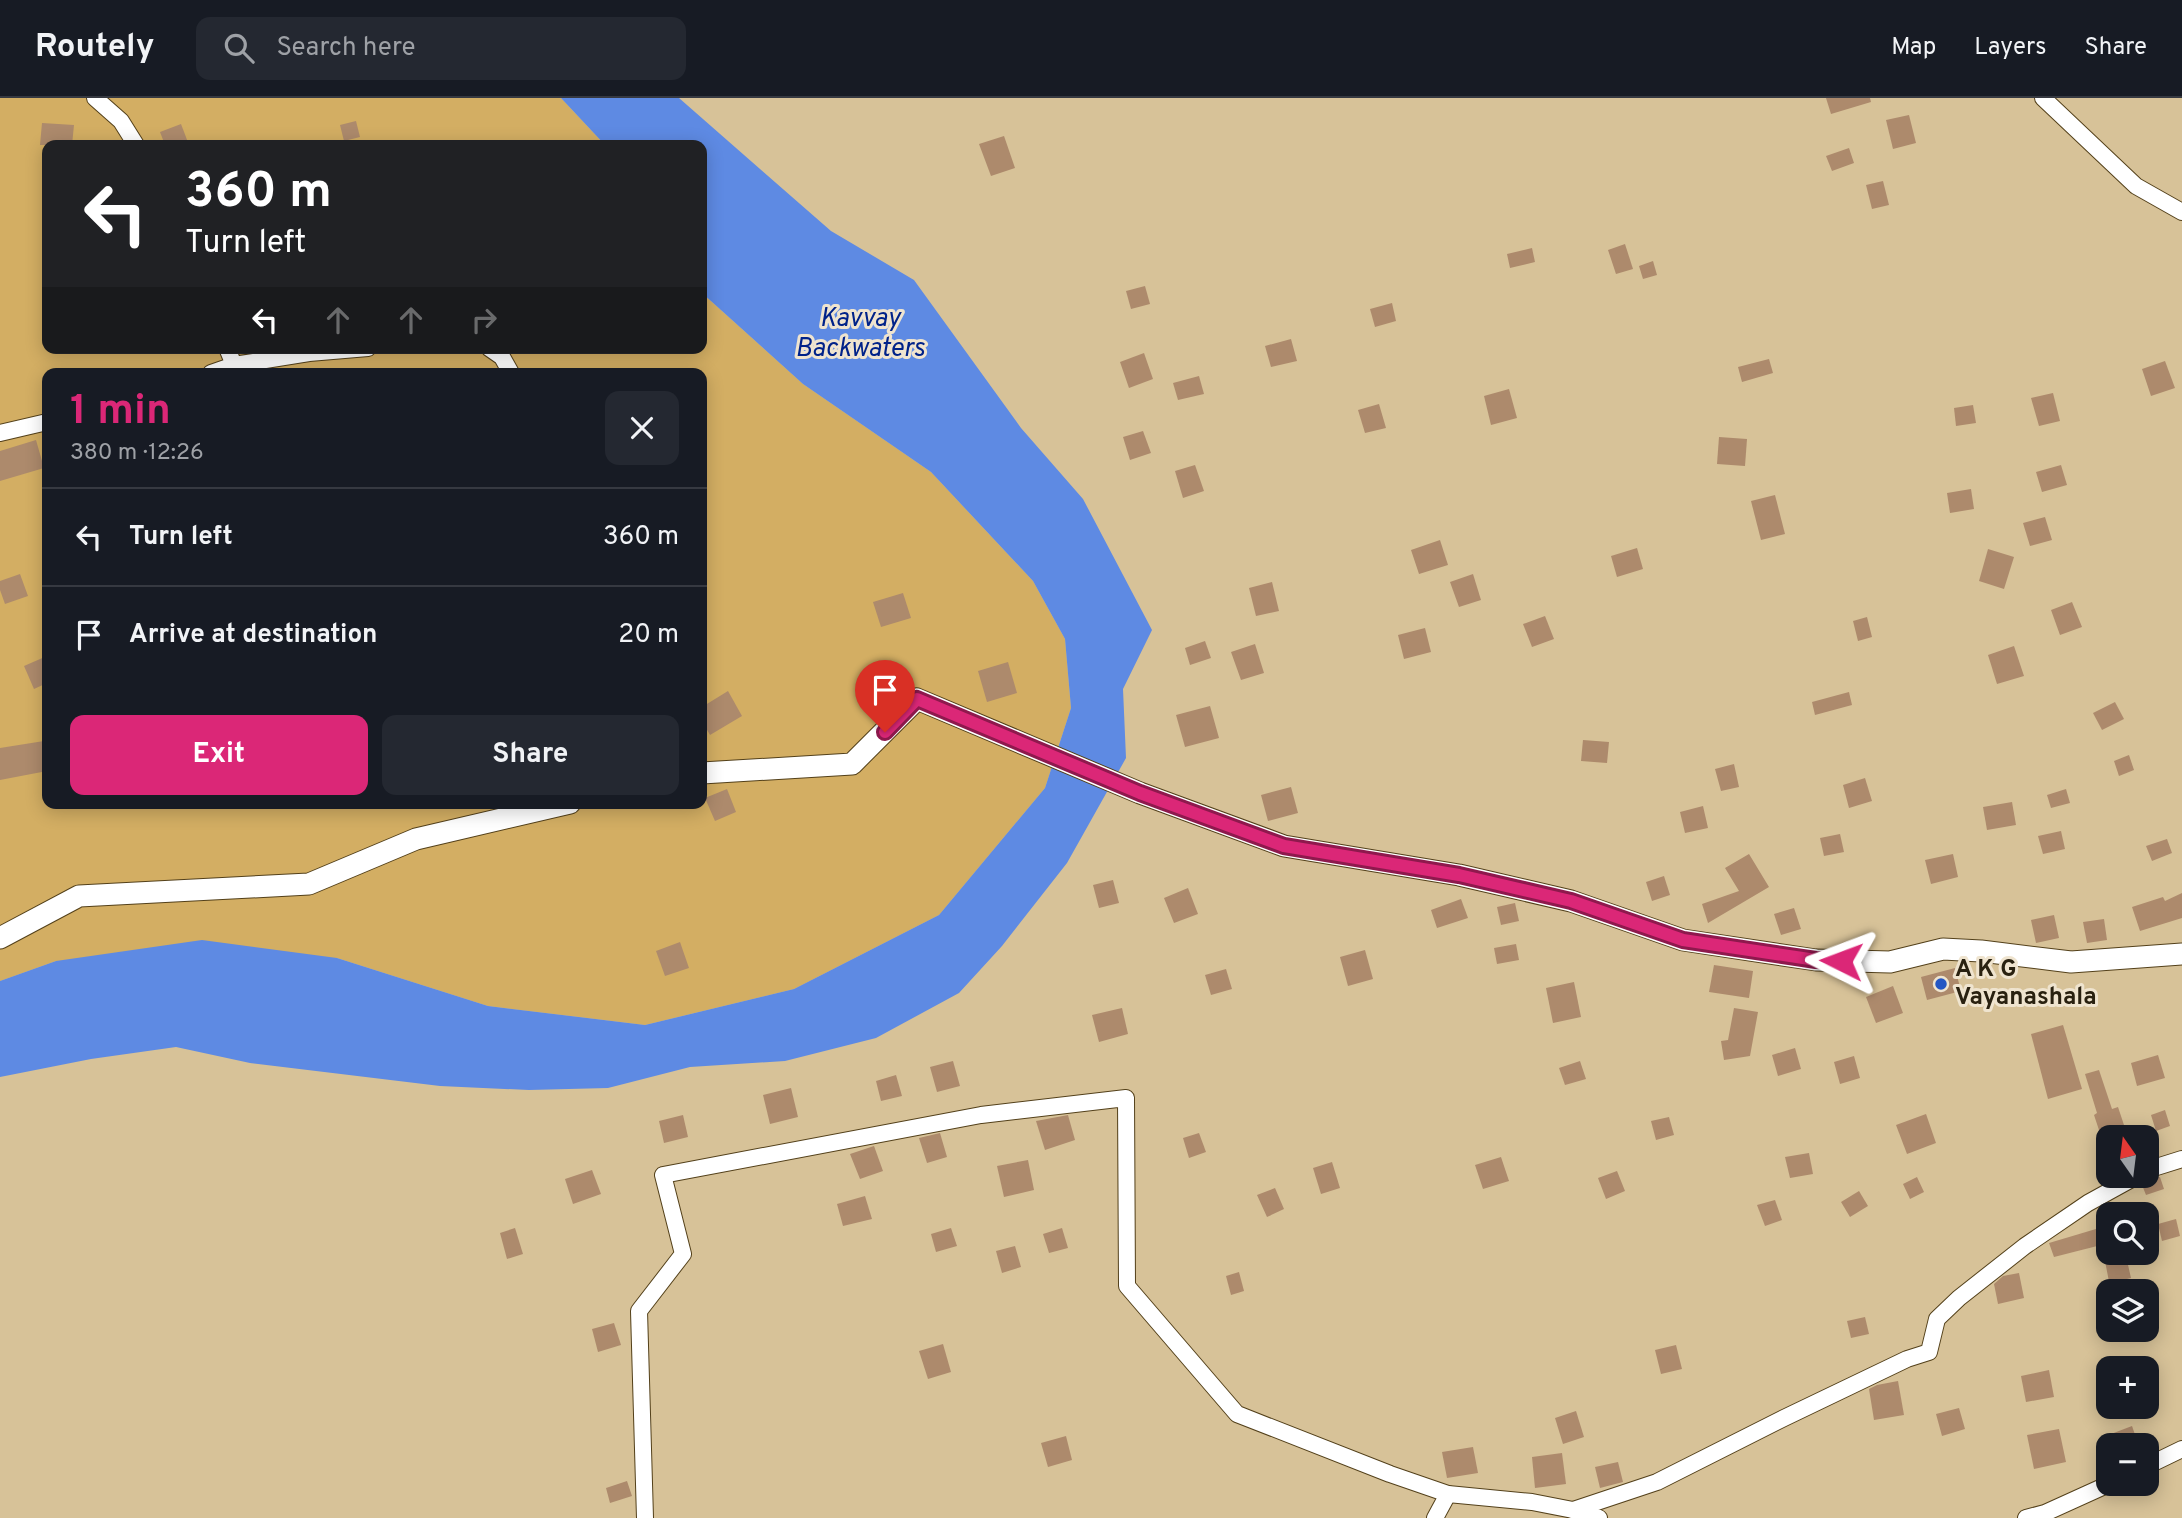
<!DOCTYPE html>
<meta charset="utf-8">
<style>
body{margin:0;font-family:Overpass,sans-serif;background:#242831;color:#f1f3f6;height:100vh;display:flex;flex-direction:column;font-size:26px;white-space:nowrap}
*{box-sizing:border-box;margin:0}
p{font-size:23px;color:#9ea1a6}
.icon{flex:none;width:38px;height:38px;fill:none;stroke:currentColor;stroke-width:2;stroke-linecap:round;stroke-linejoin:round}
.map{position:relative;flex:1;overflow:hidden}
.drawer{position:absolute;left:42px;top:270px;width:665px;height:441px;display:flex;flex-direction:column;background:#171b24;border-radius:14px;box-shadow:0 4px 18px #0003}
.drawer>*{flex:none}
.banner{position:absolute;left:42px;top:42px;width:665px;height:214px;border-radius:14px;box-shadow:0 4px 18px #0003;background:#202124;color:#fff;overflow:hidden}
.needle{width:46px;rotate:346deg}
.tools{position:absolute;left:2096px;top:1027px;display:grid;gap:14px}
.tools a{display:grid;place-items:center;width:63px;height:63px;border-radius:14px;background:#171b24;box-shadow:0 4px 18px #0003;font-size:35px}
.pin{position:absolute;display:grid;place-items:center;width:60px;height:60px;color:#fff;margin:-72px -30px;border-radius:50% 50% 50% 0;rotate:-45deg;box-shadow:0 0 7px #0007}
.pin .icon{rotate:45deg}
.me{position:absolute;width:77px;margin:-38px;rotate:273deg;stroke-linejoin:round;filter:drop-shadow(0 0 5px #0008)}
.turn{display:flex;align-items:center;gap:24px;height:147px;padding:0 28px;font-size:32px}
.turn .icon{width:91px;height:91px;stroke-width:2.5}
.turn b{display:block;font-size:49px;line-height:60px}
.lanes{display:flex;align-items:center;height:66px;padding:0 28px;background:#0003;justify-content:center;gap:35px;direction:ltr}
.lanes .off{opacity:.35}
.round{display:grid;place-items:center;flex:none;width:74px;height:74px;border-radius:14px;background:#242831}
.summary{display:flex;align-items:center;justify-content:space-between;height:119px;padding:0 28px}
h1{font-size:42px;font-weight:700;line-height:52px;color:#db2777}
.primary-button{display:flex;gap:14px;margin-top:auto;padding:14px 28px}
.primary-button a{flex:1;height:80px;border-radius:14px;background:#db2777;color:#fff;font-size:28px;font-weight:700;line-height:80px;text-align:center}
.primary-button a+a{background:#242831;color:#f1f3f6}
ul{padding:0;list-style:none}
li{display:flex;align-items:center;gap:21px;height:98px;padding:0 28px;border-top:2px solid #363941}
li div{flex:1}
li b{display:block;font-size:26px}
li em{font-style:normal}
header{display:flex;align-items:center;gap:42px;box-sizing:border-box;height:98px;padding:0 35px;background:#171b24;border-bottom:2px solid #363941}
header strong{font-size:33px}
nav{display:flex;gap:38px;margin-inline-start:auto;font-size:24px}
.search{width:490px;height:63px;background:#242831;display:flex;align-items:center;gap:18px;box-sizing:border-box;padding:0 24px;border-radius:14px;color:#9ea1a6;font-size:26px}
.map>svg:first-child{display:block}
.green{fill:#d3ae63;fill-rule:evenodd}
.water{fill:#5e8ae3}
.building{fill:#ad8a6c}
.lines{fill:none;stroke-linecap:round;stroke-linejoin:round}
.street-casing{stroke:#53401a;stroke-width:18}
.secondary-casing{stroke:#53401a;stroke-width:23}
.street{stroke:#fff;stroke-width:16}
.secondary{stroke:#fff;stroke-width:21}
.route-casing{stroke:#8e194d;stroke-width:18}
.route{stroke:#db2777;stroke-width:12}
.poi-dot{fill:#2456c3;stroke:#efe4cf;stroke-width:2.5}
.labels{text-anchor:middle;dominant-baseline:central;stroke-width:6;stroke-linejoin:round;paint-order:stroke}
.poi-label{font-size:24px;font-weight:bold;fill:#292110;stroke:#efe4cf;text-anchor:start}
.water-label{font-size:26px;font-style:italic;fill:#002289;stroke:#efe4cf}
</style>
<header>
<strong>Routely</strong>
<div class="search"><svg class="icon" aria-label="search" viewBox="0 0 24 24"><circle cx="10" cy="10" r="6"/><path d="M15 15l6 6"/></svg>Search here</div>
<nav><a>Map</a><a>Layers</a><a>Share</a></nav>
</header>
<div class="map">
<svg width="2182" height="1420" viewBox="0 0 2182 1420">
<rect width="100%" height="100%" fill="#d7c298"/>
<path class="green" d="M0 0H561L605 47H47V250H702V195L803 286 931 374 1033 483 1065 541 1071 610 1045 690 939 817 794 891 645 927 488 908 337 860 56 863 0 883ZM47 275H702V705H47Z"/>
<polygon class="water" points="561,0 679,0 831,133 914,182 1021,330 1083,401 1152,532 1123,591 1126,660 1067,765 1002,848 959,895 876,940 785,963 690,969 608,990 529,992 440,988 250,965 176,949 91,961 0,979 0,883 56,863 202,842 337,860 488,908 645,927 794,891 939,817 1045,690 1071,610 1065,541 1033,483 931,374 803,286 702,195 702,47 605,47"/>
<g class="building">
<polygon points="1826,0 1870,0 1871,4 1831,16"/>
<polygon points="1909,17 1916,45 1893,51 1886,22"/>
<polygon points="356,23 360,39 344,43 340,27"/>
<polygon points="42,25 74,27 72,47 40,47"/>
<polygon points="181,26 189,47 165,47 160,34"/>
<polygon points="1004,38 1015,70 991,78 979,46"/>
<polygon points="1849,50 1854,65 1832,73 1826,58"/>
<polygon points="1883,83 1889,107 1872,111 1866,87"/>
<polygon points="1625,146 1633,171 1616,176 1608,152"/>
<polygon points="1532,150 1535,164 1510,170 1507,156"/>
<polygon points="1653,163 1657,177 1643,181 1639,168"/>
<polygon points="1145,188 1150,206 1131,211 1126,193"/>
<polygon points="1392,205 1396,223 1375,229 1370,211"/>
<polygon points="1291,241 1297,263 1271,269 1265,248"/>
<polygon points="1144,255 1153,281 1129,290 1120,264"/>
<polygon points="1769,261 1773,275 1742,284 1738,269"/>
<polygon points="2165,263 2175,290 2151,298 2142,271"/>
<polygon points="1199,278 1204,296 1178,302 1173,285"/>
<polygon points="1509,291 1517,320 1491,327 1484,298"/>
<polygon points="2053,295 2060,323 2039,328 2031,300"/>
<polygon points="1379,306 1386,330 1365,335 1358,312"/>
<polygon points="1973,307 1976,325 1956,328 1954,310"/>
<polygon points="1143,333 1151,355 1130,362 1123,339"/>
<polygon points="1719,339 1747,341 1745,368 1717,366"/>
<polygon points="36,342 44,370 0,383 0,353"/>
<polygon points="1195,367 1204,393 1183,400 1175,373"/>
<polygon points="2061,367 2067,387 2042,394 2036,374"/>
<polygon points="1971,391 1974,411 1950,415 1947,395"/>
<polygon points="1775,397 1785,436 1761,442 1751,403"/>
<polygon points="2045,419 2052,442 2030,448 2023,425"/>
<polygon points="1440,442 1448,467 1419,476 1411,452"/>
<polygon points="1637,450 1643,471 1617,479 1611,458"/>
<polygon points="1988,451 2014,459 2004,491 1979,483"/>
<polygon points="20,476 28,498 5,506 0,492 0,483"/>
<polygon points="1473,476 1481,502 1459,509 1450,484"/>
<polygon points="1272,484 1279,513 1256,518 1249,490"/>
<polygon points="903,495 911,520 881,529 873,504"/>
<polygon points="2072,504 2082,529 2060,537 2051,512"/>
<polygon points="1545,518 1554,541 1532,549 1523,526"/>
<polygon points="1867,519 1872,539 1858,543 1853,523"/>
<polygon points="1425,530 1431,554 1404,561 1398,537"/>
<polygon points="1205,543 1211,560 1190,567 1185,550"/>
<polygon points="1255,546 1264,575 1241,582 1231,554"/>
<polygon points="2014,548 2024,578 1997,586 1988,557"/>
<polygon points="47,558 47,585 34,591 24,568"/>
<polygon points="1008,564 1017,595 987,604 978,573"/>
<polygon points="728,593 742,618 710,637 702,623 702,609"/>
<polygon points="1849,594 1852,607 1815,617 1812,604"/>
<polygon points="2115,604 2124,621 2102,632 2093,615"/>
<polygon points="1210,608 1219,640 1185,649 1176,617"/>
<polygon points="1583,642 1609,644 1607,665 1581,663"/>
<polygon points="44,643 47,673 0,682 0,650"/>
<polygon points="2129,657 2134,672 2119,678 2114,663"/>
<polygon points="1734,666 1739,689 1721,693 1715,671"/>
<polygon points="1865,680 1872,703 1849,710 1843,687"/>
<polygon points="1291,689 1298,715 1268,723 1261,697"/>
<polygon points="727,691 736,714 715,723 705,700"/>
<polygon points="2066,691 2070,705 2051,710 2047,697"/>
<polygon points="2012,704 2016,727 1987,732 1983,709"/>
<polygon points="1703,708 1708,730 1685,735 1680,714"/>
<polygon points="2061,733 2065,751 2043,756 2038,738"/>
<polygon points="1840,736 1844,754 1824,758 1820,740"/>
<polygon points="2167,741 2172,755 2152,763 2146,748"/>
<polygon points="1749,756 1769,789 1708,825 1702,806 1739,793 1725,770"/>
<polygon points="1953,756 1958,779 1931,786 1925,762"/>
<polygon points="1664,778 1670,797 1652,803 1646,784"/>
<polygon points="1113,782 1119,805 1099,810 1093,787"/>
<polygon points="1188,790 1198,816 1174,825 1164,800"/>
<polygon points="2182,795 2182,820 2140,833 2132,809 2163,799 2165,803"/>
<polygon points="1461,801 1468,820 1437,830 1431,812"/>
<polygon points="1515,805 1519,823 1501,827 1497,809"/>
<polygon points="1794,810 1801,831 1781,837 1774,816"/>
<polygon points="2054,817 2059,840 2036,845 2031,822"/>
<polygon points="2104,821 2107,842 2087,845 2083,824"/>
<polygon points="680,844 689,870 665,878 656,853"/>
<polygon points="1516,846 1519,862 1497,866 1494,850"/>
<polygon points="1365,852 1373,881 1348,888 1340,859"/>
<polygon points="1714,867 1753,873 1749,900 1709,894"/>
<polygon points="1955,870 1961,893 1927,902 1921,879"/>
<polygon points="1226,871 1232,891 1211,897 1205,877"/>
<polygon points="1574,884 1581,919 1553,925 1546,890"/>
<polygon points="1893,888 1903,915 1876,925 1866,899"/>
<polygon points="1122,910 1128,936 1099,944 1092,917"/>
<polygon points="1734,910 1758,914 1750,958 1724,962 1721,943 1728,942"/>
<polygon points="2063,927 2082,991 2048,1001 2031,936"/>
<polygon points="1795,950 1801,971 1778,978 1772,957"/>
<polygon points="2158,957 2165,980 2137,988 2131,965"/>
<polygon points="1854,958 1860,980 1840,986 1834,964"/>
<polygon points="953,963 960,988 937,994 930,969"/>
<polygon points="1580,963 1586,981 1565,987 1559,970"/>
<polygon points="2099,972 2112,1011 2118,1009 2126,1033 2102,1041 2094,1017 2097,1015 2085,976"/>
<polygon points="896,977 902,998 881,1003 876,983"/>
<polygon points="791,990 798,1019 770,1026 763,997"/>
<polygon points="2165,1012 2170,1028 2156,1033 2151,1017"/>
<polygon points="1926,1016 1936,1045 1907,1056 1896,1027"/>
<polygon points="683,1017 688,1039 664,1045 659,1023"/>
<polygon points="1068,1017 1075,1042 1045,1052 1036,1023"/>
<polygon points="1669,1019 1674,1037 1656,1042 1651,1023"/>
<polygon points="940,1035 947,1059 927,1065 919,1040"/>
<polygon points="1199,1035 1206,1054 1189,1060 1183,1040"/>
<polygon points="874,1048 883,1073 860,1081 850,1056"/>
<polygon points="1809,1055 1813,1076 1790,1080 1785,1059"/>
<polygon points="1501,1059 1509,1083 1483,1091 1475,1067"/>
<polygon points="1028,1062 1034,1092 1004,1099 997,1068"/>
<polygon points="1332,1064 1340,1090 1321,1096 1313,1070"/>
<polygon points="592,1072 601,1096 573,1106 565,1081"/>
<polygon points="1617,1073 1625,1093 1606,1101 1598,1080"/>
<polygon points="1917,1079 1924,1094 1910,1101 1903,1086"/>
<polygon points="2160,1079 2164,1091 2146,1097 2142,1087 2146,1082"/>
<polygon points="1275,1090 1284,1111 1267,1119 1257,1097"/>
<polygon points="1859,1093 1868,1108 1850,1119 1841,1104"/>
<polygon points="865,1098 872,1121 843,1128 837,1106"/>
<polygon points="1775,1102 1782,1122 1765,1128 1757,1107"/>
<polygon points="2176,1121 2180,1138 2162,1143 2158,1126"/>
<polygon points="2106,1128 2109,1145 2054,1159 2049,1145"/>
<polygon points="515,1130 523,1156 507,1161 500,1135"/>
<polygon points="951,1130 957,1148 936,1154 931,1136"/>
<polygon points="1062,1130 1068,1150 1049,1155 1043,1136"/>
<polygon points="1015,1148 1021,1169 1002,1175 996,1153"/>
<polygon points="2126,1158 2131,1180 2127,1181 2133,1194 2111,1194 2105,1163"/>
<polygon points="1239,1174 1244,1193 1231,1197 1226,1178"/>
<polygon points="2019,1175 2024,1200 1998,1206 1994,1186 2003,1178"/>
<polygon points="1865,1219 1869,1236 1851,1240 1847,1223"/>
<polygon points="614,1225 621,1247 598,1254 592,1231"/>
<polygon points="943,1246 951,1274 928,1281 919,1253"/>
<polygon points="1676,1247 1682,1271 1661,1276 1655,1252"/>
<polygon points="2049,1272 2054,1299 2026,1304 2021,1278"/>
<polygon points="1898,1283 1904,1317 1874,1322 1869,1291 1877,1287"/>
<polygon points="1959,1310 1965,1331 1942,1338 1936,1316"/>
<polygon points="1576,1313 1584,1339 1563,1346 1555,1320"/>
<polygon points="2132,1328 2139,1348 2115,1348 2111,1336"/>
<polygon points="2059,1331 2066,1364 2034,1371 2027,1337"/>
<polygon points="1066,1338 1072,1362 1048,1369 1041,1345"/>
<polygon points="1473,1349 1478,1375 1447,1380 1442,1354"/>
<polygon points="1562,1355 1566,1386 1535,1390 1532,1359"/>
<polygon points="1618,1364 1623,1384 1600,1390 1595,1369"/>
<polygon points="627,1383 632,1398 610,1405 606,1390"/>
</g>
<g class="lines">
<g class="street-casing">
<g id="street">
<polyline points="95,0 121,23 136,47"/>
<polyline points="2043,0 2136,88 2182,114"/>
<polyline points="227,250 234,267 309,255 368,250"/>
<polyline points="489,250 502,259 511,275"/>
<polyline points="211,275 234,267"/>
<polyline points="0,335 47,324"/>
<polyline points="2147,1072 2182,1061"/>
<polyline points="2147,1368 2182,1351"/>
<polyline points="1573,1412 1657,1384 1784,1320 1907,1261 1929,1254 1937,1221 1959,1200 2025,1148 2088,1105 2137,1078"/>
<polyline points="645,1420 639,1213 683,1156 663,1077 981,1017 1126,1000 1127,1188 1237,1316 1390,1376 1448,1396 1532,1404 1573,1412 1599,1420"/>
<polyline points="1435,1420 1448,1396"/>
<polyline points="2026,1420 2045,1415 2109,1386"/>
</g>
</g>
<g class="secondary-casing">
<g id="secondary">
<polyline points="702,675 852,666 917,601 1140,695 1284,748 1459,777 1571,803 1683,842 1816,862 1890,864 1943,851 1981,853 2071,864 2182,856"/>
<polyline points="0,840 79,798 309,786 416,741 570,705"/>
</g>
</g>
<use href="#street" class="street"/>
<use href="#secondary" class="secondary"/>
</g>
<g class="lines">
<g class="route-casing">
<polyline id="route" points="885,634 917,601 1140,695 1284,748 1459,777 1571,803 1683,842 1816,862 1841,863"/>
</g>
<use href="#route" class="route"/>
</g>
<circle class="poi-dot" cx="1941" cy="886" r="7"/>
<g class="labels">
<g class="poi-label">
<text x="1955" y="872">A K G<tspan x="1955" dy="28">Vayanashala</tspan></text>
</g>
<g class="water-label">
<text x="860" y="221">Kavvay<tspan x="860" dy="30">Backwaters</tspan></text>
</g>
</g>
</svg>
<div class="tools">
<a><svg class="needle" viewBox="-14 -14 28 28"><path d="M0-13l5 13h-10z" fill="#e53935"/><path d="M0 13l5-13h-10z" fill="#9ea1a6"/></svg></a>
<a><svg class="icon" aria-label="search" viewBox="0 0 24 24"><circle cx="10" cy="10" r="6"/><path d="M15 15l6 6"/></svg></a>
<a><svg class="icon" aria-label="layers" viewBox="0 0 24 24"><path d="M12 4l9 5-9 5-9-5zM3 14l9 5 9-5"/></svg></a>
<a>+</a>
<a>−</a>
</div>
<div class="pin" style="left:885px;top:634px;background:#d93025"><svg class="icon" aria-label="arrive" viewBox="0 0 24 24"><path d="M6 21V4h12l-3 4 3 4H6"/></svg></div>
<svg class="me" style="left:1841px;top:863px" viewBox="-20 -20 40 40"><path d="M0-17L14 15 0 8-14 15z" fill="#db2777" stroke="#fff" stroke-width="4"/></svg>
<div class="banner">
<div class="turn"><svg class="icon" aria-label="left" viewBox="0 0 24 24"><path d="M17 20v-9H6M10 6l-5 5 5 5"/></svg><div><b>360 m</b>Turn left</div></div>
<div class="lanes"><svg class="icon" aria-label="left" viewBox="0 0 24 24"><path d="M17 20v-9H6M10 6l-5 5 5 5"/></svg><svg class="icon off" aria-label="ahead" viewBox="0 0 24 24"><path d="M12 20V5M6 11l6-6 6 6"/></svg><svg class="icon off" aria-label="ahead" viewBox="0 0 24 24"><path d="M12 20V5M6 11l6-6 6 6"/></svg><svg class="icon off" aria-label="right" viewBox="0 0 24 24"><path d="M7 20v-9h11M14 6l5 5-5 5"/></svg></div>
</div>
<section class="drawer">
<div class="summary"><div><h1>1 min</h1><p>380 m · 12:26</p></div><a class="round"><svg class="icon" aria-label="close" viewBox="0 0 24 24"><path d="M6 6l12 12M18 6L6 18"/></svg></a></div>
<ul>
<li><svg class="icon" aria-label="left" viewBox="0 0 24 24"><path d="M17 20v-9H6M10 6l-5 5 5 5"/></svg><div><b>Turn left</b></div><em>360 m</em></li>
<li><svg class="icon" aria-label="arrive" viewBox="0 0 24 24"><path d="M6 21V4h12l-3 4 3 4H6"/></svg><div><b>Arrive at destination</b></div><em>20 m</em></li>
</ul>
<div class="primary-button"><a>Exit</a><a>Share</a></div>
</section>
</div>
